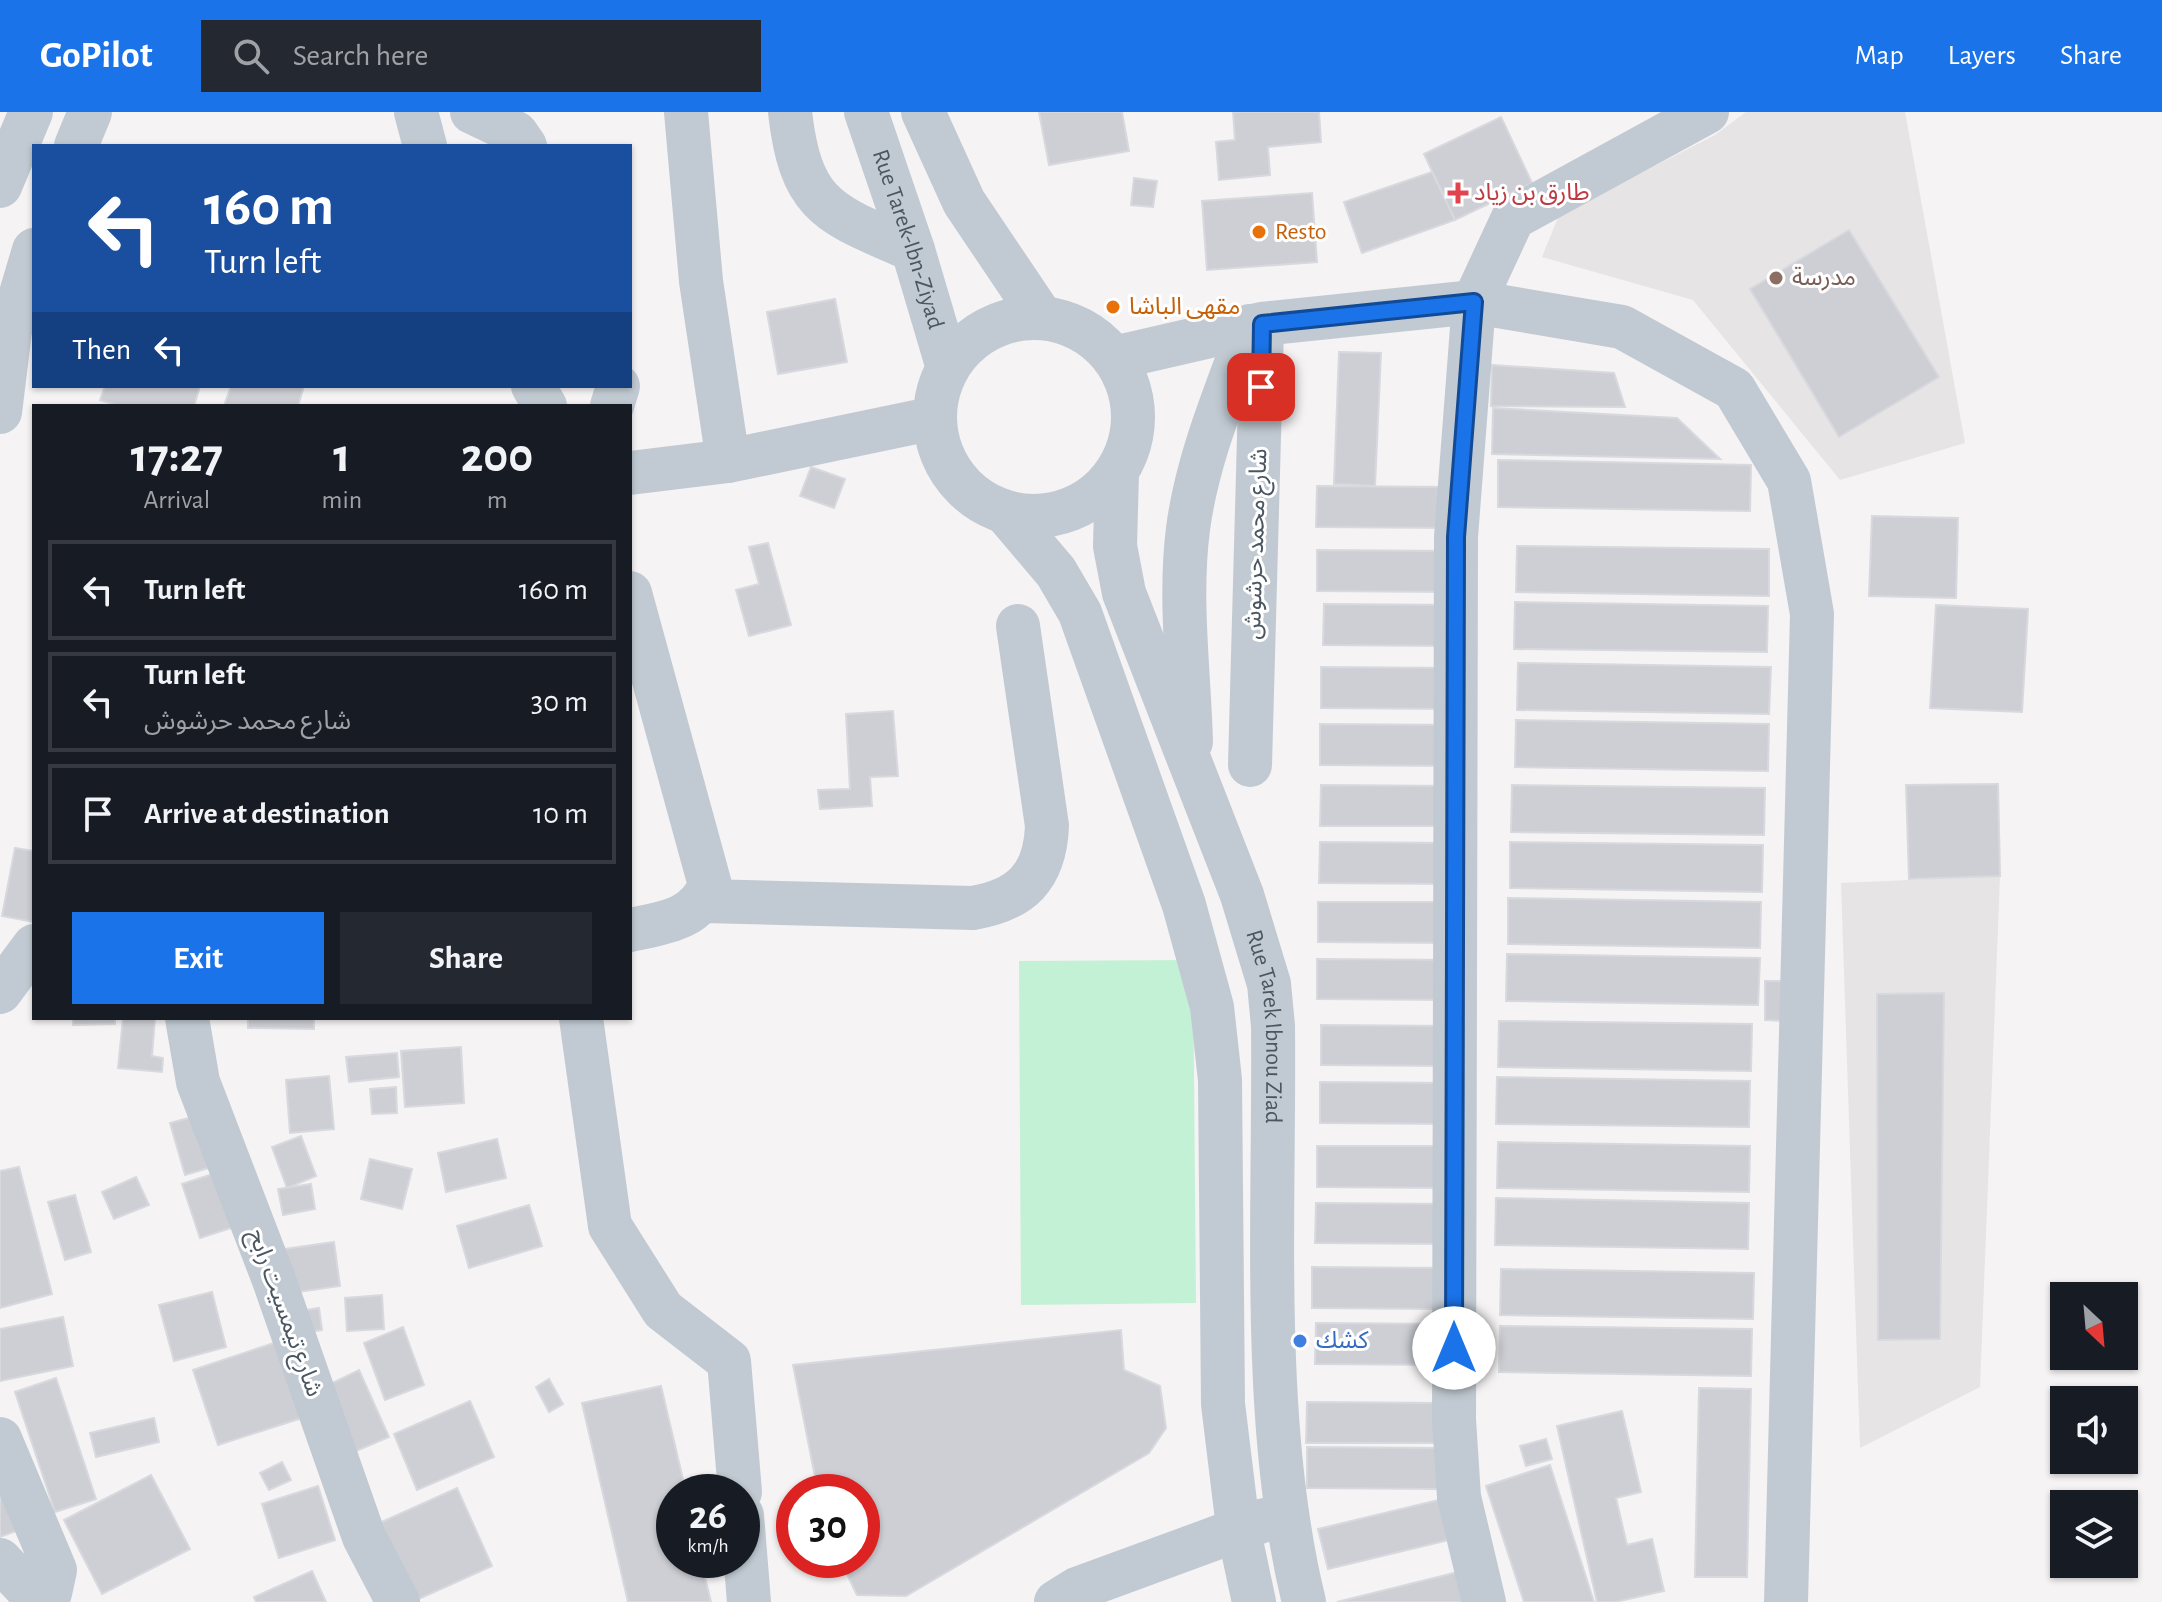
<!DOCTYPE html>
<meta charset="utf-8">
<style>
body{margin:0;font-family:"Alegreya Sans","Noto Sans Arabic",sans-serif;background:#242831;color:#f1f3f6;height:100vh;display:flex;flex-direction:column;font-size:30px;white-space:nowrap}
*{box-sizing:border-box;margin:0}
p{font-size:26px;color:#9ea1a6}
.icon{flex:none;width:44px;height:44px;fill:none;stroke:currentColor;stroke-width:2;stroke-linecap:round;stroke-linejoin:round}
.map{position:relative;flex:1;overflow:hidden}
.sheet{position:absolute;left:32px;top:292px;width:600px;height:616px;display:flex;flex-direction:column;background:#171b24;border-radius:0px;box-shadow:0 2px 6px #0004}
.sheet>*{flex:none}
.top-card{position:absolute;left:32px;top:32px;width:600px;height:244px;border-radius:0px;box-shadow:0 2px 6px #0004;background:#1a4fa0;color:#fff;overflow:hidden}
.needle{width:52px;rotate:154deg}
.buttons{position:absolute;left:2050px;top:1170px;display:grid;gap:16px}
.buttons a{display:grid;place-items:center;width:88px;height:88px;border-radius:0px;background:#171b24;box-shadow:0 2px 6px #0004;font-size:40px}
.speed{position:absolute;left:656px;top:1362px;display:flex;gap:16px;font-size:40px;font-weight:700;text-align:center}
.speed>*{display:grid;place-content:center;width:104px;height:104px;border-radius:50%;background:#171b24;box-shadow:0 2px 6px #0004;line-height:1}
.speed small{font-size:20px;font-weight:400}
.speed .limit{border:12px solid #d22;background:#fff;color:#111}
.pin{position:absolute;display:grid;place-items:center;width:68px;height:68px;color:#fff;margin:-34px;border-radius:16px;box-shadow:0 4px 12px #0006}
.me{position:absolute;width:88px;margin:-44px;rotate:0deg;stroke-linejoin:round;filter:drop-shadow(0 0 6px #0008)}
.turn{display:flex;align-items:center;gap:28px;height:168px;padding:0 40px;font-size:36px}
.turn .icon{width:104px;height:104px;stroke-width:2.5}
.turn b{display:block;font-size:56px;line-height:68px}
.then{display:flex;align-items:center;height:76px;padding:0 40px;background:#0003;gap:16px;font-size:30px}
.eta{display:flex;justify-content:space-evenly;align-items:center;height:136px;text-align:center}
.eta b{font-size:48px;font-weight:700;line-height:56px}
.action{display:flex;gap:16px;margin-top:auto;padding:16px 40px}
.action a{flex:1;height:92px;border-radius:0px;background:#1a73e8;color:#fff;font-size:32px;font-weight:700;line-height:92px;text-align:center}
.action a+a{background:#242831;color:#f1f3f6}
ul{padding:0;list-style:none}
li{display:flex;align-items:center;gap:24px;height:100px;margin:0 16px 12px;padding:0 24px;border:4px solid #363941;border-radius:0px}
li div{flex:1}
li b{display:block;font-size:30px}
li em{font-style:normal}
header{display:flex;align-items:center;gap:48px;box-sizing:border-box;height:112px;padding:0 40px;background:#1a73e8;color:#fff}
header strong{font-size:38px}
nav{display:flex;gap:44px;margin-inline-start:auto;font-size:28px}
.search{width:560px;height:72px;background:#242831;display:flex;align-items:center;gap:20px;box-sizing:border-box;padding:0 28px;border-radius:0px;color:#9ea1a6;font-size:30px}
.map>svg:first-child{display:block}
.education{fill:#e6e4e5}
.green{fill:#c3f1d5}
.building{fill:#cdcfd5;stroke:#d7d9de;stroke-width:2}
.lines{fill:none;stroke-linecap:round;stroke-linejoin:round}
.minor{stroke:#c1cad2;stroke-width:44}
.route-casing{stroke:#114b97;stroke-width:20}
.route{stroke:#1a73e8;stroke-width:14}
.health-dot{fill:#e0444e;stroke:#fff;stroke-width:3}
.food-dot{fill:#e8710a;stroke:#fff;stroke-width:3}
.education-dot{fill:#8d6e63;stroke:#fff;stroke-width:3}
.shop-dot{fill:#3f7fe0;stroke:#fff;stroke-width:3}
.labels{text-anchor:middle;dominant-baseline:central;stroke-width:6;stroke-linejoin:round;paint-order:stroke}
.health-label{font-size:24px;fill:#be3a42;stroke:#fff;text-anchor:start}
.food-label{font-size:24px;fill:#c56008;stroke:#fff;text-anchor:start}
.street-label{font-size:24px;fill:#4a5661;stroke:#fff}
.education-label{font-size:24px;fill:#785e54;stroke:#fff;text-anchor:start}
.shop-label{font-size:24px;fill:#366cbe;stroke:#fff;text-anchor:start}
</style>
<header>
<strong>GoPilot</strong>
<div class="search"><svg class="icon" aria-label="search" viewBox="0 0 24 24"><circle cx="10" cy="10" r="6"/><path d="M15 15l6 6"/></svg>Search here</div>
<nav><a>Map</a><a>Layers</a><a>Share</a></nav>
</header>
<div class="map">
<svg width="2162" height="1490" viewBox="0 0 2162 1490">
<rect width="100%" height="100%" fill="#f5f3f3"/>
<g class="education">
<polygon points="1746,0 1905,0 1965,331 1840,368 1693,188 1542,145 1559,103 1715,23"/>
<polygon points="2000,764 1980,1275 1860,1336 1841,771"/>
</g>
<polygon class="green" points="1193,848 1196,1191 1021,1193 1019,849"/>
<g class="building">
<polygon points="1039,0 1122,0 1129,39 1049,53"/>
<polygon points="1233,0 1319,0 1321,30 1268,35 1270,63 1219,68 1216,30 1235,28"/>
<polygon points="1501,5 1532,71 1455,108 1424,42"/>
<polygon points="1432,60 1455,108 1362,141 1344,90"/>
<polygon points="1134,66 1157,69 1153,95 1131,93"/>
<polygon points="1312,81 1317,150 1207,158 1202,89"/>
<polygon points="1849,118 1939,265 1839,325 1750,177"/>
<polygon points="835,187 847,250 778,262 767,200"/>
<polygon points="1339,240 1381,241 1375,374 1334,372"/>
<polygon points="1492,253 1614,261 1625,295 1491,294"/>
<polygon points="105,274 200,274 194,294 119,294 100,288"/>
<polygon points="231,274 304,274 298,294 224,294"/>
<polygon points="1493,296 1677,306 1720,347 1492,342"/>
<polygon points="1498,348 1751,353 1750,399 1498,395"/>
<polygon points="811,355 845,367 834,396 800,384"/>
<polygon points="1317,374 1450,375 1450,416 1316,415"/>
<polygon points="1872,404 1958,406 1956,486 1869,484"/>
<polygon points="768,431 791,513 749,524 736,478 759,472 749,435"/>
<polygon points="1517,434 1769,437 1769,484 1516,480"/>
<polygon points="1317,438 1450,439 1450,480 1317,479"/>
<polygon points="1515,490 1768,494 1767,540 1514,537"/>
<polygon points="1324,492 1456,493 1456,534 1323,533"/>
<polygon points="1936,493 2028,497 2022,600 1930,596"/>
<polygon points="1518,551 1771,555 1769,602 1517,598"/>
<polygon points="1321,555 1455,556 1454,597 1321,596"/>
<polygon points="893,599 898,664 870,665 872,694 820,697 818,678 850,677 846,602"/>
<polygon points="1516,608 1769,612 1768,659 1515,655"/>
<polygon points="1320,612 1454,613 1453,654 1320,653"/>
<polygon points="1998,672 2000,764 1909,767 1906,673"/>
<polygon points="1321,673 1454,674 1453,714 1320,714"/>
<polygon points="1512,673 1765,676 1764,723 1511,720"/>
<polygon points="1320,730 1452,731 1452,772 1319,771"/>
<polygon points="1510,730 1763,733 1762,780 1510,776"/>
<polygon points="15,736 34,739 34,810 2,804"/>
<polygon points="1508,786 1761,790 1760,836 1508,832"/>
<polygon points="1318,790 1452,790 1451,831 1318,830"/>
<polygon points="1507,842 1760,846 1758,893 1506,889"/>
<polygon points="1317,847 1451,848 1450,888 1317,887"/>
<polygon points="1765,869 1788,869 1788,909 1765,908"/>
<polygon points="1944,881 1940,1227 1878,1228 1877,882"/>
<polygon points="73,906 115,906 115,912 73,913"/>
<polygon points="123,906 155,906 152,944 163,946 162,960 118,956"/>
<polygon points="248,906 314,906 314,917 248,916"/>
<polygon points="1499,909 1752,912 1751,959 1498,955"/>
<polygon points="1321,913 1454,914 1453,954 1321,953"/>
<polygon points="461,935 464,991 405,995 401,939"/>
<polygon points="397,941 399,965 349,970 346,945"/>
<polygon points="329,964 334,1017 290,1021 286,968"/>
<polygon points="1497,965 1750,969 1749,1015 1496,1012"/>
<polygon points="1320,970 1453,971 1452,1012 1320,1011"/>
<polygon points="396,975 397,1001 372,1002 370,977"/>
<polygon points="200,1003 215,1054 185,1063 170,1011"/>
<polygon points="301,1024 316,1064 287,1076 272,1035"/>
<polygon points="497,1027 506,1066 446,1080 438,1041"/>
<polygon points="1498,1030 1750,1034 1749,1080 1497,1076"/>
<polygon points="1317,1034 1450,1034 1449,1076 1317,1075"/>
<polygon points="370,1047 412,1057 402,1097 361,1087"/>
<polygon points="19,1055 52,1182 0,1196 0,1059"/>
<polygon points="222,1059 240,1113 200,1126 182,1072"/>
<polygon points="136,1065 149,1093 114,1107 102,1080"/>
<polygon points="311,1072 315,1097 283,1103 278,1077"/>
<polygon points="75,1083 91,1140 65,1148 48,1090"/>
<polygon points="1496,1086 1749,1091 1748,1137 1495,1133"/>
<polygon points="1316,1091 1449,1092 1449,1132 1315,1131"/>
<polygon points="529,1093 542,1134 469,1156 457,1114"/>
<polygon points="334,1130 340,1174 283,1182 277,1138"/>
<polygon points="1312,1155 1445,1156 1445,1197 1312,1196"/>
<polygon points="1501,1157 1754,1161 1753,1207 1500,1203"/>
<polygon points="212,1180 226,1235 174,1249 159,1193"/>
<polygon points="382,1183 384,1217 347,1219 345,1186"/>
<polygon points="319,1196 322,1218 303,1221 300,1199"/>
<polygon points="63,1205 73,1254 0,1269 0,1217"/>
<polygon points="1316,1211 1449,1212 1449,1253 1315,1252"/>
<polygon points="1500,1214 1752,1217 1751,1264 1499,1260"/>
<polygon points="403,1215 424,1273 385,1288 364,1231"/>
<polygon points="1121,1218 1124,1258 1160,1274 1166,1316 1149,1341 906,1484 857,1483 840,1448 862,1448 862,1380 818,1380 793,1253"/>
<polygon points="286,1227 311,1303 218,1333 193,1258"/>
<polygon points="359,1258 389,1325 354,1340 324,1275"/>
<polygon points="56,1266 96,1387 55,1400 15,1280"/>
<polygon points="549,1267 563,1292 549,1300 536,1275"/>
<polygon points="661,1274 686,1380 674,1380 674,1448 701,1448 711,1490 628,1490 582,1291"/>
<polygon points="1699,1276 1751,1277 1747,1465 1695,1465"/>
<polygon points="470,1289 494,1345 417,1378 394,1322"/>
<polygon points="1307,1290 1440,1291 1439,1331 1306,1331"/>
<polygon points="1622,1299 1641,1380 1616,1386 1627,1433 1652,1427 1664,1479 1615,1490 1597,1490 1557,1314"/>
<polygon points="154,1306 159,1330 96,1345 90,1321"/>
<polygon points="1546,1327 1552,1347 1526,1354 1520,1334"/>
<polygon points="1307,1335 1440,1336 1440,1377 1307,1376"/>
<polygon points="0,1341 27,1415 0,1425"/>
<polygon points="282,1350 291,1368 269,1378 260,1361"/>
<polygon points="1550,1353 1594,1490 1524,1490 1486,1374"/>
<polygon points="151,1363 190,1437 102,1482 64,1408"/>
<polygon points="318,1374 335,1428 279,1446 262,1392"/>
<polygon points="457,1376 492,1454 412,1490 375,1413"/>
<polygon points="1447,1386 1457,1426 1328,1457 1318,1417"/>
<polygon points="312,1459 326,1490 256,1490 254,1485"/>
<polygon points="1462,1459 1469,1490 1337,1490"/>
</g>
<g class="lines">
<g class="minor">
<polyline points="416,0 425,34"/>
<polyline points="472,0 516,21 525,34"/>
<polyline points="686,0 701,169 728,349"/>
<path d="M790 0C801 98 832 102 913 138"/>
<path id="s1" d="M866 0 913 138 948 256"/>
<polyline points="923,0 964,90 1042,206"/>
<polyline points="76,34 90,0"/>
<polyline points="0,74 31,0"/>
<circle cx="1034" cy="305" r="99"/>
<polyline points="1114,246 1262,212 1474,190 1622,215 1734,277 1789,369 1812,502 1786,1490"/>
<polyline points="533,274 545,294"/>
<polyline points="612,294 618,274"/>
<polyline points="0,300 10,219 34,138"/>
<polyline points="630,361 728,349 935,306"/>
<path id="s2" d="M1117 361 1115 434 1124 481 1242 783 1269 872 1273 914C1275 1098 1260 1312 1304 1490"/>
<polyline points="1006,401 1056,460 1080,501 1184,793 1212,895 1220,968 1223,1292 1238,1415 1254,1490"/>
<path d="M630 481 710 773C697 808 662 811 630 818"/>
<path d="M1191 630C1189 560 1179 487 1188 417 1197 347 1226 280 1250 214"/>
<polyline points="1250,653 1262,215"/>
<path d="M704 789 973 796C1021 788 1045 765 1047 714L1018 514"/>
<polyline points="0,880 34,834"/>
<polyline points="187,906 198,970 274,1168 364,1425 398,1490"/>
<polyline points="581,906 610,1114 663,1198 729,1249 740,1380"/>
<polyline points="0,1327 55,1458 50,1481 34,1484 0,1448"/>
<polyline points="742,1403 749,1490"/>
<polyline points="1056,1490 1077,1477 1265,1408"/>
<polyline points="1484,1490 1459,1385 1454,1308 1456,425 1474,190 1513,106 1707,0"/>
</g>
</g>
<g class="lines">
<g class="route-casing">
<polyline id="route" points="1261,275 1262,212 1474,190 1456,425 1454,1236"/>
</g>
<use href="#route" class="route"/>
</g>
<path class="health-dot" d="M1454 69h8v8h8v8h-8v8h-8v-8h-8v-8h8z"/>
<g class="food-dot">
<circle cx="1259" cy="120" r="8"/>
<circle cx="1113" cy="195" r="8"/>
</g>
<circle class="education-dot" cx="1776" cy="166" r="8"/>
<circle class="shop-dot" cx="1300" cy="1229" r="8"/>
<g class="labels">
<g class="health-label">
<text x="1474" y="81">طارق بن زياد</text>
</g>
<g class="food-label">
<text x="1275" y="120">Resto</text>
<text x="1129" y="195">مقهى الباشا</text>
</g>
<g class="street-label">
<text stroke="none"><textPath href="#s1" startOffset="134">Rue Tarek-Ibn-Ziyad</textPath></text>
<text transform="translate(1256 432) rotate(-88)">شارع محمد حرشوش</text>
<text stroke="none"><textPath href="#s2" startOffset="580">Rue Tarek Ibnou Ziad</textPath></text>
<text transform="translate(285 1201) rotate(70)">شارع تيمسيت رابح</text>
</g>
<g class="education-label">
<text x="1792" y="166">مدرسة</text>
</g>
<g class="shop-label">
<text x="1316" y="1229">كشك</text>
</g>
</g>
</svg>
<div class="buttons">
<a><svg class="needle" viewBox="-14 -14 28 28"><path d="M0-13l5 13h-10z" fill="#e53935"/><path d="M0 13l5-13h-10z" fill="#9ea1a6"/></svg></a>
<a><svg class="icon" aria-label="sound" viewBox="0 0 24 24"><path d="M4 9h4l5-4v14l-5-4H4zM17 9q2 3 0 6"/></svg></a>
<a><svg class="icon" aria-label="layers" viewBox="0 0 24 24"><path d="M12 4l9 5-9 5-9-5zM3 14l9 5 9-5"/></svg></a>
</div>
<div class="speed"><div>26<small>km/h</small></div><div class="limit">30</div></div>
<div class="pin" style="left:1261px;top:275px;background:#d93025"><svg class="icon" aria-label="arrive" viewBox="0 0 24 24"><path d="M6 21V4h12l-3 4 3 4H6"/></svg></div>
<svg class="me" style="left:1454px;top:1236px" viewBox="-20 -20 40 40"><circle r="19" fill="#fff"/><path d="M0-13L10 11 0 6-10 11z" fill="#1a73e8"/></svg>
<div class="top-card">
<div class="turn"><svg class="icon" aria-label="left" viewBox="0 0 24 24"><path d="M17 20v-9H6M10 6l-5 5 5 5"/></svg><div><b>160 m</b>Turn left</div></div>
<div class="then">Then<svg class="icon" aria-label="left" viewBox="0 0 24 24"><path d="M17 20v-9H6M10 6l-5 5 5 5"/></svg></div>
</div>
<section class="sheet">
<div class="eta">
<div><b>17:27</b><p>Arrival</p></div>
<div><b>1</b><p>min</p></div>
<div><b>200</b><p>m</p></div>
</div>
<ul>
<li><svg class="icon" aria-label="left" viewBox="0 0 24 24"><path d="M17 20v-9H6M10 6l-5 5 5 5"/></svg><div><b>Turn left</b></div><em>160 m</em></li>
<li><svg class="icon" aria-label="left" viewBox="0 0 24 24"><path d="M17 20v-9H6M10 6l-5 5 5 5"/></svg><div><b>Turn left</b><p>شارع محمد حرشوش</p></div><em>30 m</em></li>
<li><svg class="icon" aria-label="arrive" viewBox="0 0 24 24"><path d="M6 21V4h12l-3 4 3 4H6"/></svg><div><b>Arrive at destination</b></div><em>10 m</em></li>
</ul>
<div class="action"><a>Exit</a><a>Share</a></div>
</section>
</div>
